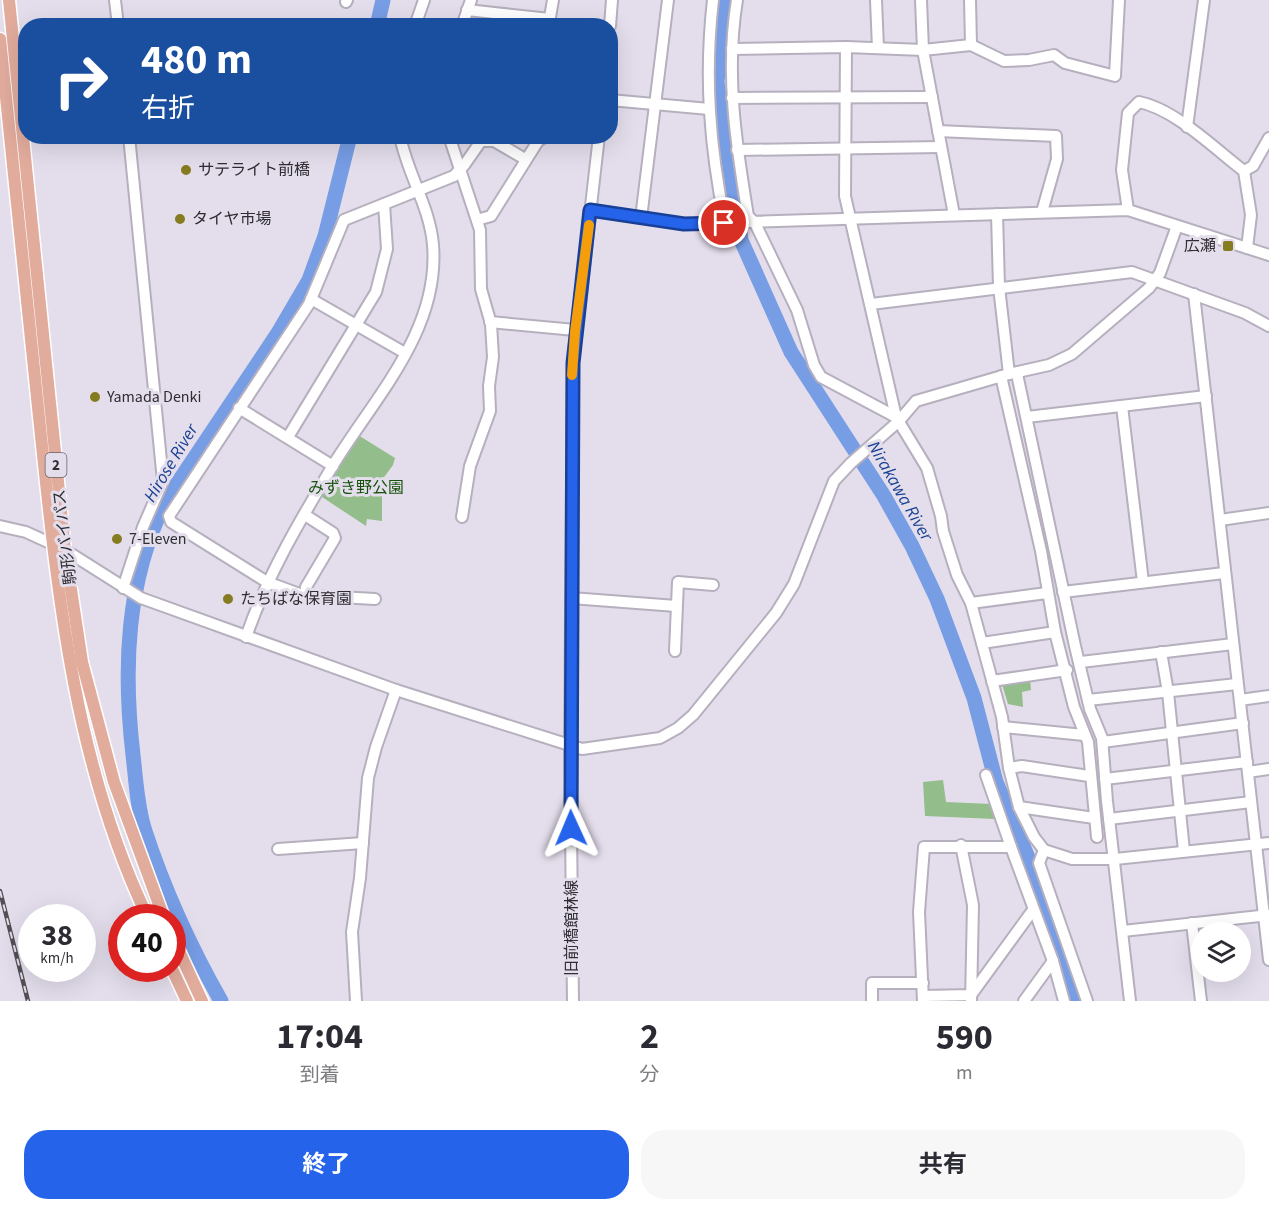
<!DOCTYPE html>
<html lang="ja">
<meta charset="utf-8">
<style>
body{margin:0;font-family:"Source Sans 3","Noto Sans JP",sans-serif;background:#f7f7f7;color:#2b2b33;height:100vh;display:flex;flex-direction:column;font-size:22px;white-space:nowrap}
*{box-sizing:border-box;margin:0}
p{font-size:20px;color:#7c7c81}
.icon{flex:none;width:33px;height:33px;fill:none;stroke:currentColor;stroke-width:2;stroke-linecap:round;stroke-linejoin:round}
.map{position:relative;height:1001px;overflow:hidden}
.panel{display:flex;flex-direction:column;background:#fff;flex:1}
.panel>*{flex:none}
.banner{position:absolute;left:18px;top:18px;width:600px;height:126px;border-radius:24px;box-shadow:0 6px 24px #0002;background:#1a4fa0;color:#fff;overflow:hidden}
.buttons{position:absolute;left:1191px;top:922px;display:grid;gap:12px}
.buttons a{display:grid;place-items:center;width:60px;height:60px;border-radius:50%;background:#fff;box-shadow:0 6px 24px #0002;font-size:30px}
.speed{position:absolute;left:18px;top:904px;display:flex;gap:12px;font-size:30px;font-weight:700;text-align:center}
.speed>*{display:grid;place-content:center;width:78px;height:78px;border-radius:50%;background:#fff;box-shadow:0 6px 24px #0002;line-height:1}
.speed small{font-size:15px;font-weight:400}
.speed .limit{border:9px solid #d22;background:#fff;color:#111}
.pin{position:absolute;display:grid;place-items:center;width:51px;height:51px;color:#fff;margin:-26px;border:3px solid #fff;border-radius:50%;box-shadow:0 2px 6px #0007}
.me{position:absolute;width:66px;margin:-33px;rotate:359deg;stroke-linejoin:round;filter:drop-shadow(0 0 4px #0008)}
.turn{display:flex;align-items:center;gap:21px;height:126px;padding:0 24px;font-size:27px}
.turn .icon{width:78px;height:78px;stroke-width:2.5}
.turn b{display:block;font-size:42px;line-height:51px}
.eta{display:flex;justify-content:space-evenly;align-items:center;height:102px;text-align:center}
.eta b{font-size:36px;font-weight:700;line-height:42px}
.primary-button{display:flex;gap:12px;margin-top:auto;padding:12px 24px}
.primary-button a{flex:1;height:69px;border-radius:24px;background:#2563eb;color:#fff;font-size:24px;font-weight:700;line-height:69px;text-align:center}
.primary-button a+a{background:#f7f7f7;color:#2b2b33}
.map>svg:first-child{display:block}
.green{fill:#93bd8b}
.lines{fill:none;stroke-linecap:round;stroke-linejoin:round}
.river{stroke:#779de5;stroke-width:15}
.minor-casing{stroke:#b6afbe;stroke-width:14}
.major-casing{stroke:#fff;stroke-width:15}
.minor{stroke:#fff;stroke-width:10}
.major{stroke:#e2ac9d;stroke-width:12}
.rail-casing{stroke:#524f56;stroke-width:4.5}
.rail{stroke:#e4deec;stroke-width:2;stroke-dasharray:7;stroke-linecap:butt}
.route-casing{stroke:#184099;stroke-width:15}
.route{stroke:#2563eb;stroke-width:10}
.slow{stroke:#f59e0b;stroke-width:10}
.poi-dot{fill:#857b21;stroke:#e4deec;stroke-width:2}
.labels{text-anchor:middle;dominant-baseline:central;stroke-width:6;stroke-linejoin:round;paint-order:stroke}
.shield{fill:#e4deec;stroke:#65626a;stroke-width:1.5}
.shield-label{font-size:15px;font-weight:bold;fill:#2f2d32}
.poi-label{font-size:16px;fill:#2f2d32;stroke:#e4deec;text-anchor:start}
.park-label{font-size:16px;fill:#16510b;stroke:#e4deec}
.street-label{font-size:16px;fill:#2f2d32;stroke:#e4deec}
.water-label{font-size:18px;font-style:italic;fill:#184093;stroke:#e4deec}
</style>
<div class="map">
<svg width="1269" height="1001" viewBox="0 0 1269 1001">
<rect width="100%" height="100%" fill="#e4deec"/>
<g class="green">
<polygon points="358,435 395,458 393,465 382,480 382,521 367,519 366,526 322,497"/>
<polygon points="1030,678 1031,690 1022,692 1023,707 1008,704 1002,684"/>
<polygon points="943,780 946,802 991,804 995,819 925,816 923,782"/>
</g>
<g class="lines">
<g class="river">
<polyline points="725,0 717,82 741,240 791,352 884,496 912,546 937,599 974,698 996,782 1040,886 1077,1001"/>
<polyline points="377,26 383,0"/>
<path d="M221 1001C191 948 164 889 145 831 137 807 136 780 133 755 123 669 126 581 165 502L278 333 309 280 325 236 350 136"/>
</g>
<g class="minor-casing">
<g id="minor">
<polyline points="115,0 118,26"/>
<path d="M713 0C704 78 710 147 725 223"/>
<path d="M737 0C725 73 736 144 748 216L755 223 797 310 814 365 821 377 896 417 927 468 941 516 943 531 957 575 971 603 1002 717 1009 768 1019 807 1034 837 1044 850 1072 859H1115L1269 843"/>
<polyline points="876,0 878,48"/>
<polyline points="921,0 923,50 954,215"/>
<polyline points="970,0 971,45"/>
<polyline points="346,2 347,0"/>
<polyline points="467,10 550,19"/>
<polyline points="549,23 553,0"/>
<polyline points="415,26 424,0"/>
<polyline points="462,26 471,0"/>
<polyline points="610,26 612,0"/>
<polyline points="846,47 845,196 896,417"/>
<polyline points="732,49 846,47 923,50 971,45 1004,61 1029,60 1054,55 1065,63 1115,76 1119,0"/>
<polyline points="732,98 932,97"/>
<polyline points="610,100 709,109"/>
<polyline points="1187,127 1204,0"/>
<polyline points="938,131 1056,136 1057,159 1042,212"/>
<polyline points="449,136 480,230 481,289 491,324 493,357 489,386 490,411 470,466 462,517"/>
<polyline points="737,150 941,147"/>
<polyline points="1244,171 1253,166 1269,138"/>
<polyline points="590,210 684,224 1128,210 1269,255"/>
<path d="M1128 210 1122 170 1128 113 1139 102C1175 109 1215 149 1244 171L1251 215 1247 248"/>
<polyline points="997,214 999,287 1009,374"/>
<polyline points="641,218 668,0"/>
<polyline points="477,220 491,216 538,141 546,136"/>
<polyline points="1194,294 1269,960"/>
<polyline points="311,299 405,353"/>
<polyline points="871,304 1132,272 1245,313 1269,326"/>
<polyline points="490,322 575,330"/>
<polyline points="1017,374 1075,646 1090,709 1102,738 1107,801 1130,1001"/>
<polyline points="1001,376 1041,551 1055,632 1074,707 1088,742 1097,837"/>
<polyline points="1122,406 1143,582"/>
<polyline points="239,408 333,466"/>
<polyline points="1027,417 1206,396"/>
<polyline points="288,437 376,292 387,249 384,204"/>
<polyline points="1220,520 1269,513"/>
<polyline points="0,526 26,532 65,550 141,598 396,690 582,749 660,738 678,728 693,715 776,613 794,584 834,481 851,463 899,421 916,401 1009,374 1049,365 1072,354 1149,288 1160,273 1177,226"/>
<polyline points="123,588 143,527 163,481 129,136"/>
<polyline points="1063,592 1224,573"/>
<polyline points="305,595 306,587 335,538 333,533 305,515"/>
<polyline points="571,598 676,606"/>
<polyline points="375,599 302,595 267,582 171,522 169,516 309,304 344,220 454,176 465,164 481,141 494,141 525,159"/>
<polyline points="971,603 1047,593"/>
<path d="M246 637C267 576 299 522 332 467 374 398 440 331 433 245 430 207 407 173 400 136"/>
<polyline points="982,643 1055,632"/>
<polyline points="675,651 678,582 713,585"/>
<polyline points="1161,652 1168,692 1184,851"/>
<polyline points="1081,662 1233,644"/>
<polyline points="992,681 1067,670"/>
<polyline points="1088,700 1237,684"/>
<polyline points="1240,700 1269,696"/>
<polyline points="1003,727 1084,735"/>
<polyline points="1103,742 1243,723"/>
<polyline points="1009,768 1022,766 1089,776"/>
<polyline points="1248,772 1269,769"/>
<polyline points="986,775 1011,847"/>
<polyline points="1105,779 1247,762"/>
<polyline points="1019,807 1094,818"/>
<polyline points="1109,819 1251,802"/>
<polyline points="961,845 973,905 971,1001"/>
<polyline points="278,849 363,843"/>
<polyline points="1044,850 1039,863 1087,1001"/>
<polyline points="1192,923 1201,1001"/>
<polyline points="1123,931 1269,915"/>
<polyline points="923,996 971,995 1033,910"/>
<polyline points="356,1001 352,932 360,878 368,778 376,747 396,690"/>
<polyline points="573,1001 570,744 573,363 599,136"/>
<polyline points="872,1001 872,983 923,983"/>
<polyline points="923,1001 919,912 924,847 1011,847 1053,961 1064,1001"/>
<polyline points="1024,1001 1053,961"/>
</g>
</g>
<g class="major-casing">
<g id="major">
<polyline points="9,0 65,550 82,662 114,782 164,918"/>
<path d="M0 39C13 165 26 291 39 417 57 587 73 762 148 918"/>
<polyline points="172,936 202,1001"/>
<polyline points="172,969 187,1001"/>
</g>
</g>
<use href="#minor" class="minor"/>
<use href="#major" class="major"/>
<g class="rail-casing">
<polyline id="rail" points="0,891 28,1001"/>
</g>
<use href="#rail" class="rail"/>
</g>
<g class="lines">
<g class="route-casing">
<polyline id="route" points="571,828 573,363 590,210 684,224 724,223"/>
</g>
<use href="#route" class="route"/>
<polyline class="slow" points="572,375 575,332 589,225"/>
</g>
<g class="poi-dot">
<circle cx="186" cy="170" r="6"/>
<circle cx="180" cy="219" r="6"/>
<rect x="1222" y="240" width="12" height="12" rx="3"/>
<circle cx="95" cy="397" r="6"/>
<circle cx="117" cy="539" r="6"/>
<circle cx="228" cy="599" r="6"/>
</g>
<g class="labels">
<rect class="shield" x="45.5" y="453" width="21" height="24" rx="4.5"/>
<g class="shield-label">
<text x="56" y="465">2</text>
</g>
<g class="poi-label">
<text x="198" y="170">サテライト前橋</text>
<text x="192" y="219">タイヤ市場</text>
<text x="1216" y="246" text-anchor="end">広瀬</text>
<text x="107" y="397">Yamada Denki</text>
<text x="129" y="539">7-Eleven</text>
<text x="240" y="599">たちばな保育園</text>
</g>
<g class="park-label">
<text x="356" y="488">みずき野公園</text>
</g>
<g class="street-label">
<text transform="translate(65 537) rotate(-97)">駒形バイパス</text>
<text transform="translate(572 928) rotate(-90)">旧前橋館林線</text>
</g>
<g class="water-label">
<text transform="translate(171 463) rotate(-59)">Hirose River</text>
<text transform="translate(900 491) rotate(60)">Nirakawa River</text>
</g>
</g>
</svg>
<div class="buttons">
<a><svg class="icon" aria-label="layers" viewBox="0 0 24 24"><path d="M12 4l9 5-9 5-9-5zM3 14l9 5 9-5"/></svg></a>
</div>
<div class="speed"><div>38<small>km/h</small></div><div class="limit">40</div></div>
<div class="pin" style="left:724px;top:223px;background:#d93025"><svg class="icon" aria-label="arrive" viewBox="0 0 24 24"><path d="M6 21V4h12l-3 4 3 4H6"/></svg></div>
<svg class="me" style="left:571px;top:828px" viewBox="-20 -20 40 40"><path d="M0-17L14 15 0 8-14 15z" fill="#2563eb" stroke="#fff" stroke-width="4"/></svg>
<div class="banner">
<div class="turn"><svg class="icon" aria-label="right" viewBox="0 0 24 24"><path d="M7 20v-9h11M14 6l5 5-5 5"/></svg><div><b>480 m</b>右折</div></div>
</div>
</div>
<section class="panel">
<div class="eta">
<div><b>17:04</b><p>到着</p></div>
<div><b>2</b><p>分</p></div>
<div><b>590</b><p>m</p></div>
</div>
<div class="primary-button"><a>終了</a><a>共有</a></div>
</section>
